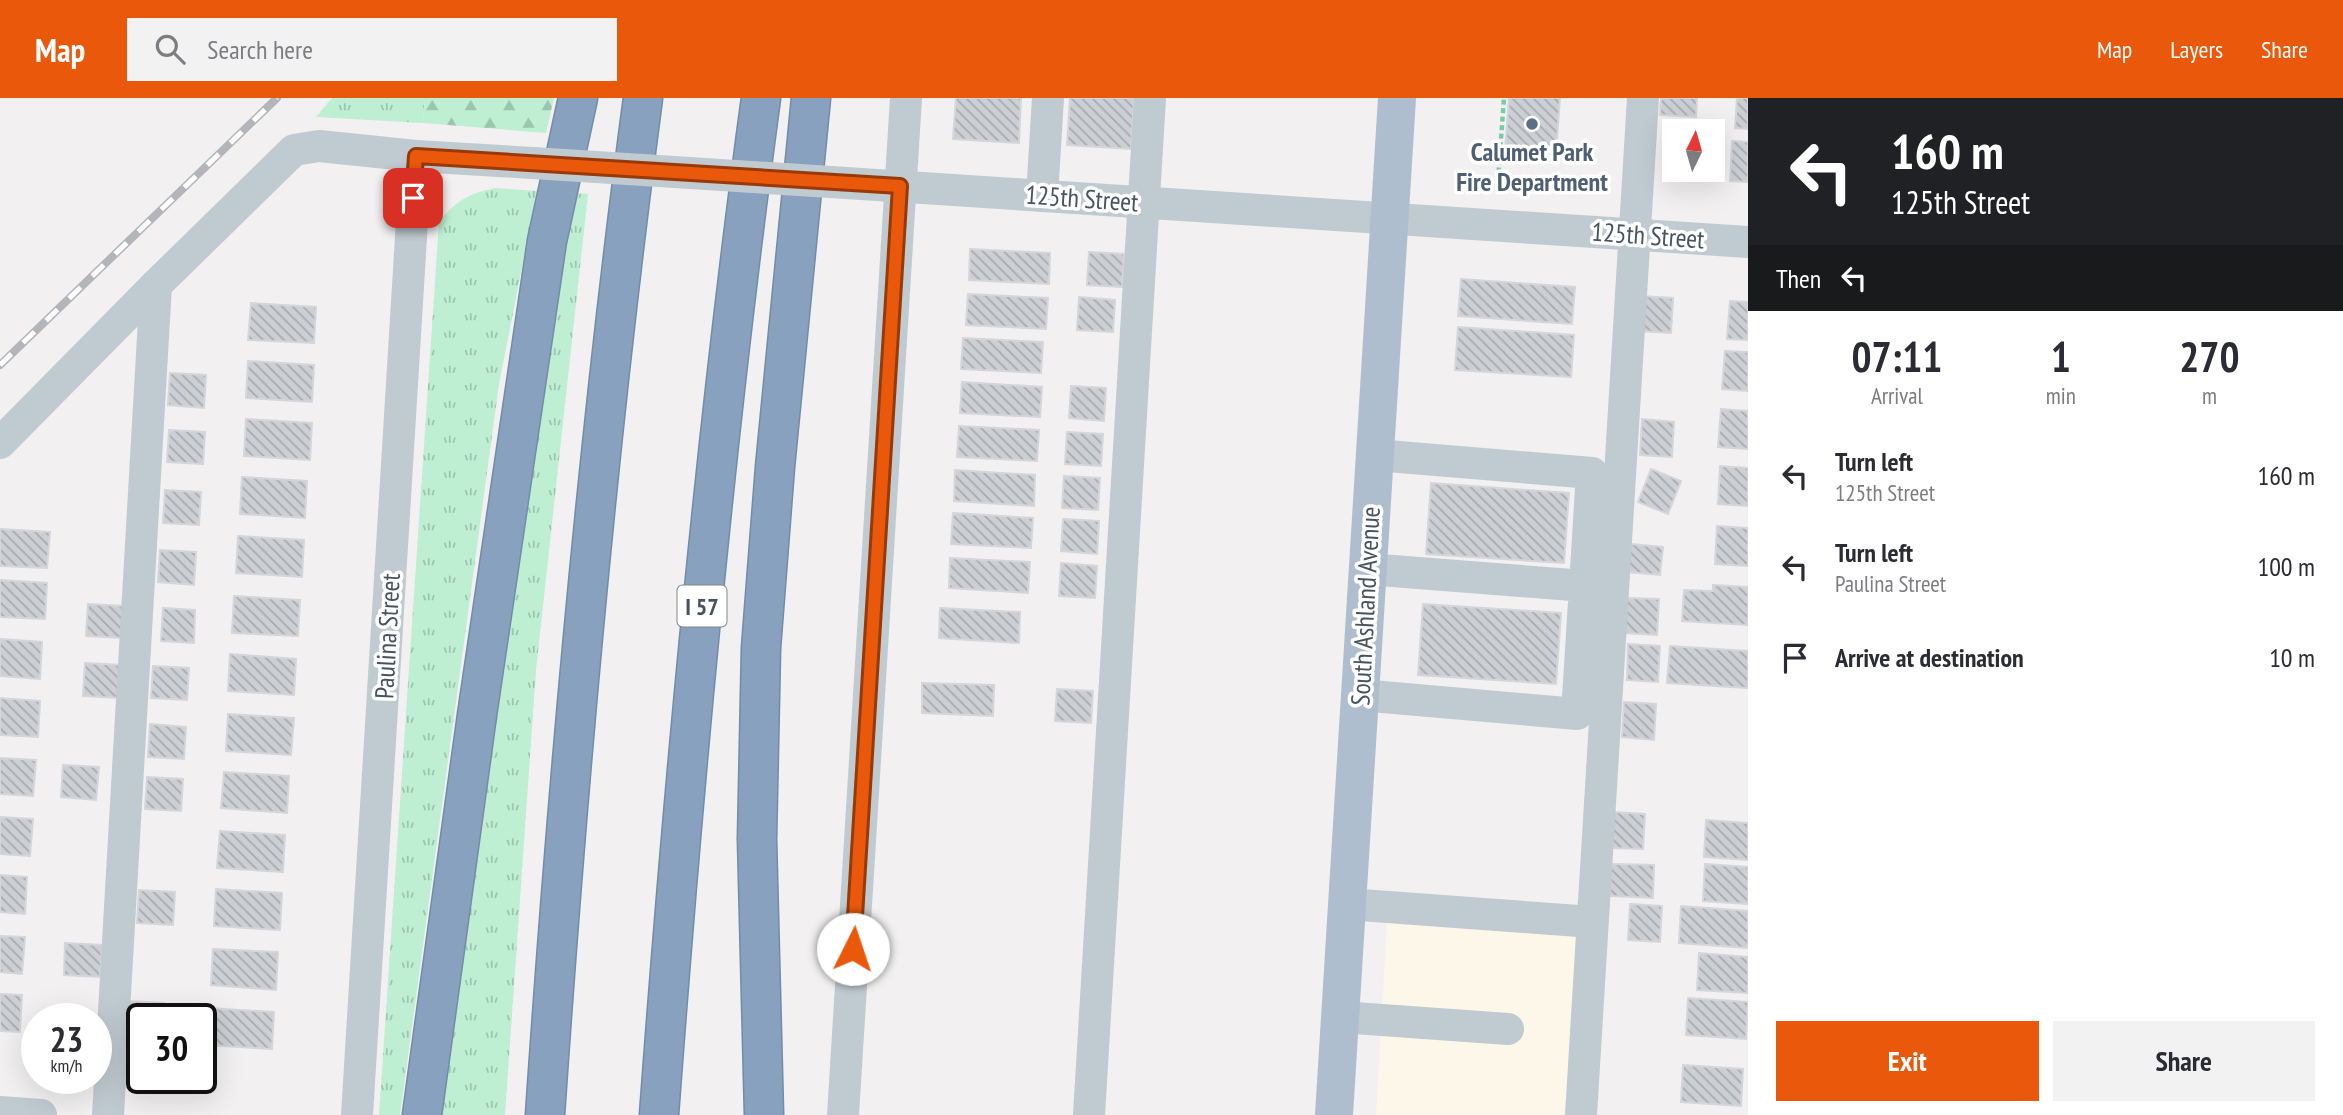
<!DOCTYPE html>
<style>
body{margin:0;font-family:"PT Sans Narrow",sans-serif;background:#f2f2f3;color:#2b2b33;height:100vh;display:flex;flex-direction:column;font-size:26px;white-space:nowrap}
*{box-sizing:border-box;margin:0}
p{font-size:23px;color:#7c7c81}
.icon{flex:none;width:38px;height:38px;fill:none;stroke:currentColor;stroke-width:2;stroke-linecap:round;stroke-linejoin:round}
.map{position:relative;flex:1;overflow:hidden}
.drawer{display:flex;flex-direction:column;background:#fff;width:595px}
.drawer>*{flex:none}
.hud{background:#202124;color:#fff;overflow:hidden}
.needle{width:46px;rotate:5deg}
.tools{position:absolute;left:1662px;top:21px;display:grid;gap:14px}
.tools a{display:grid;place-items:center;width:63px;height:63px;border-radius:0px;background:#fff;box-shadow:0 7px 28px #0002;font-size:35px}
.speed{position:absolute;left:21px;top:905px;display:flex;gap:14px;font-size:35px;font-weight:700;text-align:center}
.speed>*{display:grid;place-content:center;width:91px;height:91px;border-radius:50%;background:#fff;box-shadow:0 7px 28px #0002;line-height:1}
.speed small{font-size:18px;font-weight:400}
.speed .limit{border:4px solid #111;border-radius:10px;background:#fff;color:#111}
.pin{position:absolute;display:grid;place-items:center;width:60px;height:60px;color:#fff;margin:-30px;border-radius:14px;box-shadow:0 4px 10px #0006}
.me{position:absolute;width:77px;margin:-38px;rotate:4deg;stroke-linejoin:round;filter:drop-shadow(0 0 5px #0008)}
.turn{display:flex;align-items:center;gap:24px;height:147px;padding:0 28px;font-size:32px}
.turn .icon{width:91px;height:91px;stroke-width:2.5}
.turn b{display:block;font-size:49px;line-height:60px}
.then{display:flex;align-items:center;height:66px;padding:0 28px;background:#0003;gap:14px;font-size:26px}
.eta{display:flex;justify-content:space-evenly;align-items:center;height:119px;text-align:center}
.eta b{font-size:42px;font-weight:700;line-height:49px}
.cta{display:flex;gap:14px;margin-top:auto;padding:14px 28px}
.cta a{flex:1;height:80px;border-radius:0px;background:#ea580c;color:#fff;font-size:28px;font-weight:700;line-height:80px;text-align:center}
.cta a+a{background:#f2f2f3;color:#2b2b33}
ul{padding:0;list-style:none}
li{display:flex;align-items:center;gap:21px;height:91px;padding:0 28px}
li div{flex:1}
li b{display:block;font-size:26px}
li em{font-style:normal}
header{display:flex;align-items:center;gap:42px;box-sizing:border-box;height:98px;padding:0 35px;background:#ea580c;color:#fff}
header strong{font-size:33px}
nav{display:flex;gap:38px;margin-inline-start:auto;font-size:24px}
.search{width:490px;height:63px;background:#f2f2f3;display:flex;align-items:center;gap:18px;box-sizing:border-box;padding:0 24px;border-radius:0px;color:#7c7c81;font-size:26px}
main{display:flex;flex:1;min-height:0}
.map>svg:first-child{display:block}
.commercial{fill:#fcf7e9}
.grass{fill:url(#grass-tufts)}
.forest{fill:url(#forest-firs)}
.building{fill:url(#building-back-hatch);stroke:#d4d6db;stroke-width:2}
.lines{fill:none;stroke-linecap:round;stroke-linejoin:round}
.highway-casing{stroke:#728caa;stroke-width:41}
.path{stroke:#76cda4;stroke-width:4.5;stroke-dasharray:5 3.5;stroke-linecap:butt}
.minor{stroke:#c0cad1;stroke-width:32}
.major{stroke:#afbece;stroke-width:38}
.highway{stroke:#87a1be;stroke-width:38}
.rail-casing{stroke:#b2b5ba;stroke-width:8}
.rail{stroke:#fff;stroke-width:5;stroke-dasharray:16;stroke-linecap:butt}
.minor-bridge{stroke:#c0cad1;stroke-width:32}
.route-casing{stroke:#983908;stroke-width:18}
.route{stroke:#ea580c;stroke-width:12}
.service-dot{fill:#5c6f8a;stroke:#fff;stroke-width:2.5}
.labels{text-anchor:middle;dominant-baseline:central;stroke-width:7;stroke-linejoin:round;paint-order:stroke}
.shield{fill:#fff;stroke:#7e878e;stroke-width:2}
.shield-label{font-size:24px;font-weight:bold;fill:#47535d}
.service-label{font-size:26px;font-weight:bold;fill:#4e5e75;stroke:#fff}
.street-label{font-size:26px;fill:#47535d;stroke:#fff}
</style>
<header>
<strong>Map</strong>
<div class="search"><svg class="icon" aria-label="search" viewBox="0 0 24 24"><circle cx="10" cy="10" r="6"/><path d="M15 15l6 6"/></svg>Search here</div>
<nav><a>Map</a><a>Layers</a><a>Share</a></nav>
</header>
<main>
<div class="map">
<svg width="1748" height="1017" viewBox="0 0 1748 1017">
<defs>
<pattern id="grass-tufts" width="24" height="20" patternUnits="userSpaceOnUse" patternTransform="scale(1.75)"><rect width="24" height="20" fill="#beefd2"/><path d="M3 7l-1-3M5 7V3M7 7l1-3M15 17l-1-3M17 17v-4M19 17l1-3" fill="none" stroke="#9cc4ae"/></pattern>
<pattern id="forest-firs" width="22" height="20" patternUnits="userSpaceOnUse" patternTransform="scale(1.75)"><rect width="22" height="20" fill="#beefd2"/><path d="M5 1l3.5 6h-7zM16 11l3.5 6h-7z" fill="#9cc4ae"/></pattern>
<pattern id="building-back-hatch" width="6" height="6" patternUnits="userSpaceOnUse" patternTransform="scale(1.75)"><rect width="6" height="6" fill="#cccfd4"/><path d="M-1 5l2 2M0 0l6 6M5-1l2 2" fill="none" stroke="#a7abaf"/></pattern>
</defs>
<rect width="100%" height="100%" fill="#f2f0f0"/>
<polygon class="commercial" points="1387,824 1596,839 1585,1017 1376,1017"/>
<g class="grass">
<polygon points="332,0 425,0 423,25 316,19"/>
<path d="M495 90 537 93 499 286 400 1017H379L439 124C457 102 468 96 495 90Z"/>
<polygon points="570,95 588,96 536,572 505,1017 437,1017"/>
</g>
<polygon class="forest" points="425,0 554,0 546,35 423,25"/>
<g class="building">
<polygon points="956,0 1021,0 1019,45 953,41"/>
<polygon points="1070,0 1134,0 1131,51 1067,47"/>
<polygon points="1509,0 1560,0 1556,55 1505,52"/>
<polygon points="1661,0 1697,0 1696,19 1660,17"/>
<polygon points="1737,0 1748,0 1748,31 1735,30"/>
<polygon points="1732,43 1748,44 1748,84 1730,83"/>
<polygon points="970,151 1050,155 1049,186 969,182"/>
<polygon points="1089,154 1124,156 1122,189 1087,187"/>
<polygon points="1461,181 1575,189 1572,226 1458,218"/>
<polygon points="968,196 1048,200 1046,231 966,227"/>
<polygon points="1642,198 1673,200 1671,235 1639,233"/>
<polygon points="1079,199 1115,202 1113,234 1077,232"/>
<polygon points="1730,203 1748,204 1748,242 1727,241"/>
<polygon points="251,205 316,209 314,245 248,242"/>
<polygon points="1458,229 1574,237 1571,279 1455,272"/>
<polygon points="963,240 1043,244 1041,275 961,271"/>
<polygon points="1725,253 1748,254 1748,293 1722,291"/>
<polygon points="248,263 314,267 312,304 246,300"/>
<polygon points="170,275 206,277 204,310 168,307"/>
<polygon points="962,284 1042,289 1040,319 960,315"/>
<polygon points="1071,288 1106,290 1104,323 1069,320"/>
<polygon points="1721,311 1748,313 1748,351 1718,349"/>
<polygon points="246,321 312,325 310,362 244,358"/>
<polygon points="1642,321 1674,324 1672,359 1640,357"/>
<polygon points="959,328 1039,332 1037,363 957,359"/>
<polygon points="169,332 205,334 203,366 167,364"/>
<polygon points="1067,334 1103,336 1101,368 1065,366"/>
<polygon points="1720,368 1748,370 1748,408 1718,406"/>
<polygon points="1651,371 1681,383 1668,416 1638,404"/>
<polygon points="955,372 1035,377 1034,408 954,403"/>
<polygon points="1064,378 1100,380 1098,412 1062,410"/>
<polygon points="242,379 307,383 305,420 240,416"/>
<polygon points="1431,385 1569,395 1564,465 1426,456"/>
<polygon points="165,392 201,394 199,427 163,425"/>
<polygon points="953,415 1033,420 1031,450 951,446"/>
<polygon points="1063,421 1099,423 1097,456 1061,453"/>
<polygon points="1717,428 1748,430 1748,468 1715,466"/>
<polygon points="0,431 50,434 47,470 0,468"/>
<polygon points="238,438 304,442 302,479 236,475"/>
<polygon points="1630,446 1663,449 1660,477 1627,474"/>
<polygon points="160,452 196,454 194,487 158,484"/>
<polygon points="950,460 1030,464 1028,495 949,490"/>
<polygon points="1061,465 1097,468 1095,500 1059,498"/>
<polygon points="0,482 47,485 45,521 0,519"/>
<polygon points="1713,487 1748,489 1748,527 1682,523 1684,492 1713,493"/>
<polygon points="234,498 300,502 298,538 232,535"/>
<polygon points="1627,500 1659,501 1657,537 1625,535"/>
<polygon points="88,506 124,508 122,540 86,538"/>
<polygon points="1423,506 1561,515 1556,586 1418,577"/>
<polygon points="163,510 195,512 194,545 161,543"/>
<polygon points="940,510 1020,514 1019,545 939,540"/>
<polygon points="0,541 42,544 40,581 0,578"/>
<polygon points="1628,546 1660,548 1658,584 1627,582"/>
<polygon points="1670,548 1748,553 1748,590 1667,585"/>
<polygon points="230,556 296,561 294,597 228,593"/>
<polygon points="85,565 121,567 119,600 83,598"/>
<polygon points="153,568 189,570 187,602 151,600"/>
<polygon points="922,585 994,587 993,618 922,615"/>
<polygon points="1057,591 1093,593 1091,625 1055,623"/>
<polygon points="0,600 40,603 38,639 0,637"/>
<polygon points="1624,604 1656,606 1654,642 1622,639"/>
<polygon points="228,616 294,620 291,657 226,653"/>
<polygon points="150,626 186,629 184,661 148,659"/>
<polygon points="0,660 36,662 33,698 0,696"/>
<polygon points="63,667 99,669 96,702 61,699"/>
<polygon points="224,674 289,678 287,715 221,710"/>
<polygon points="147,679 183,681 181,713 145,711"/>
<polygon points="1613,714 1645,716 1643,751 1611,750"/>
<polygon points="0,719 33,721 30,758 0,756"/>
<polygon points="1706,722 1748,725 1748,762 1704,759"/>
<polygon points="220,733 285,737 283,774 217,770"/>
<polygon points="1611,766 1654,767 1653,800 1610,798"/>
<polygon points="1705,766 1748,769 1748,806 1703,803"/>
<polygon points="0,777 27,779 25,816 0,814"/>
<polygon points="216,791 282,795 280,832 214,828"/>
<polygon points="139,792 175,794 173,827 137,825"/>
<polygon points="1630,806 1662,808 1660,844 1628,842"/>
<polygon points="1681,808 1748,813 1748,850 1679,845"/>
<polygon points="0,838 25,839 22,876 0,874"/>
<polygon points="65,845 102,847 100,879 64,877"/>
<polygon points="213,851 278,854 276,892 211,887"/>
<polygon points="1699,855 1748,859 1748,895 1697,892"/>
<polygon points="0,896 22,897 20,934 0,933"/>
<polygon points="1688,900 1748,904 1746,941 1686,937"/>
<polygon points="128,903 164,905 163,920 142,920 142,936 126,936"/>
<polygon points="208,910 274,914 272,951 206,947"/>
<polygon points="1683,967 1743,971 1741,1008 1681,1004"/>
</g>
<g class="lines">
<g class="highway-casing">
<g id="highway">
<polyline points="422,1017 477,617 547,143 578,0"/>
<path d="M545 1017C568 677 598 338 643 0"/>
<path d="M659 1017C684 677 715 338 761 0"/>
<polyline points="764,1017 757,741 761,550 775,369 811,0"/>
</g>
</g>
<polyline class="path" points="1498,83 1504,0"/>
<g class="minor">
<polyline points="831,84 1748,144"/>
<polyline points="1042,98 1048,0"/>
<polyline points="0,345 156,187 294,52 319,48 416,58 533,65"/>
<polyline points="1375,357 1592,375 1585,488"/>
<polyline points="1360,597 1577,616 1585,488 1367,471"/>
<polyline points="1347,806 1592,824"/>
<polyline points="1340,919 1508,931"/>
<polyline points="0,1014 41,1017"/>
<polyline points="108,1017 156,187"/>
<polyline points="357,1017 416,58"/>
<polyline points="843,1017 906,0"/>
<polyline points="1089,1017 1150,0"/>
<polyline points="1581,1017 1643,0"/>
</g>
<polyline class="major" points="1334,1017 1397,0"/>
<use href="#highway" class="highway"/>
<g class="rail-casing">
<polyline id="rail" points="0,267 277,0"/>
</g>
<use href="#rail" class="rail"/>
<polyline class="minor-bridge" points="533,65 831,84"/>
</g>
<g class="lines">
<g class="route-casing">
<polyline id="route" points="413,100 416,58 900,88 853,851"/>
</g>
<use href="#route" class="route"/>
</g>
<circle class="service-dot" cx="1532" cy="26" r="7"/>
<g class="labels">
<rect class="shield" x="677.5" y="487.5" width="49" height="41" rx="5"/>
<g class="shield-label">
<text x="702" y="508">I 57</text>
</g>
<g class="service-label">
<text x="1532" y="53">Calumet Park<tspan x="1532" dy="30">Fire Department</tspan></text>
</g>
<g class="street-label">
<text transform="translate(1082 100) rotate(4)">125th Street</text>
<text transform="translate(1648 137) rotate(4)">125th Street</text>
<text transform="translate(1365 508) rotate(-87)">South Ashland Avenue</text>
<text transform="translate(387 538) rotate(-87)">Paulina Street</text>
</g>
</g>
</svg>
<div class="tools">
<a><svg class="needle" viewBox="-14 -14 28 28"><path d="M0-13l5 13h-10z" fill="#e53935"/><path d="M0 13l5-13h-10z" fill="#7c7c81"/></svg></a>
</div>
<div class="speed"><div>23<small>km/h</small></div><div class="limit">30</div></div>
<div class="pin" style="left:413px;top:100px;background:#d93025"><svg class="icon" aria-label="arrive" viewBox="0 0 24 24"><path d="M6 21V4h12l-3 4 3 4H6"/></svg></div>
<svg class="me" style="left:853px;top:851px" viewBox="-20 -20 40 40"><circle r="19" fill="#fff"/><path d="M0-13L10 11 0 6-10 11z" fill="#ea580c"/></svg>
</div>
<section class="drawer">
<div class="hud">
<div class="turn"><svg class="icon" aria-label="left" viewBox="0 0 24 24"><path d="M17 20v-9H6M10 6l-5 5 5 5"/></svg><div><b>160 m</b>125th Street</div></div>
<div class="then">Then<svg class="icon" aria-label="left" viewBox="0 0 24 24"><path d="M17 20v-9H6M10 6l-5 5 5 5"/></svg></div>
</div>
<div class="eta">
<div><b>07:11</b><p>Arrival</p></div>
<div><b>1</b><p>min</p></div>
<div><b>270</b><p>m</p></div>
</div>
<ul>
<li><svg class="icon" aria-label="left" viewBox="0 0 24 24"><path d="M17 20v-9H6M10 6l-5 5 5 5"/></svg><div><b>Turn left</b><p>125th Street</p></div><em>160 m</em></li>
<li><svg class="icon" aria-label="left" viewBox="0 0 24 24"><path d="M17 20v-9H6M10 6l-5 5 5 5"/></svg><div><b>Turn left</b><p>Paulina Street</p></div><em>100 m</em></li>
<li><svg class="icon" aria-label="arrive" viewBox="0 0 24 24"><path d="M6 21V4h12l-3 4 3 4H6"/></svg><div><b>Arrive at destination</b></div><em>10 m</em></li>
</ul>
<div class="cta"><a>Exit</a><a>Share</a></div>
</section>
</main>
